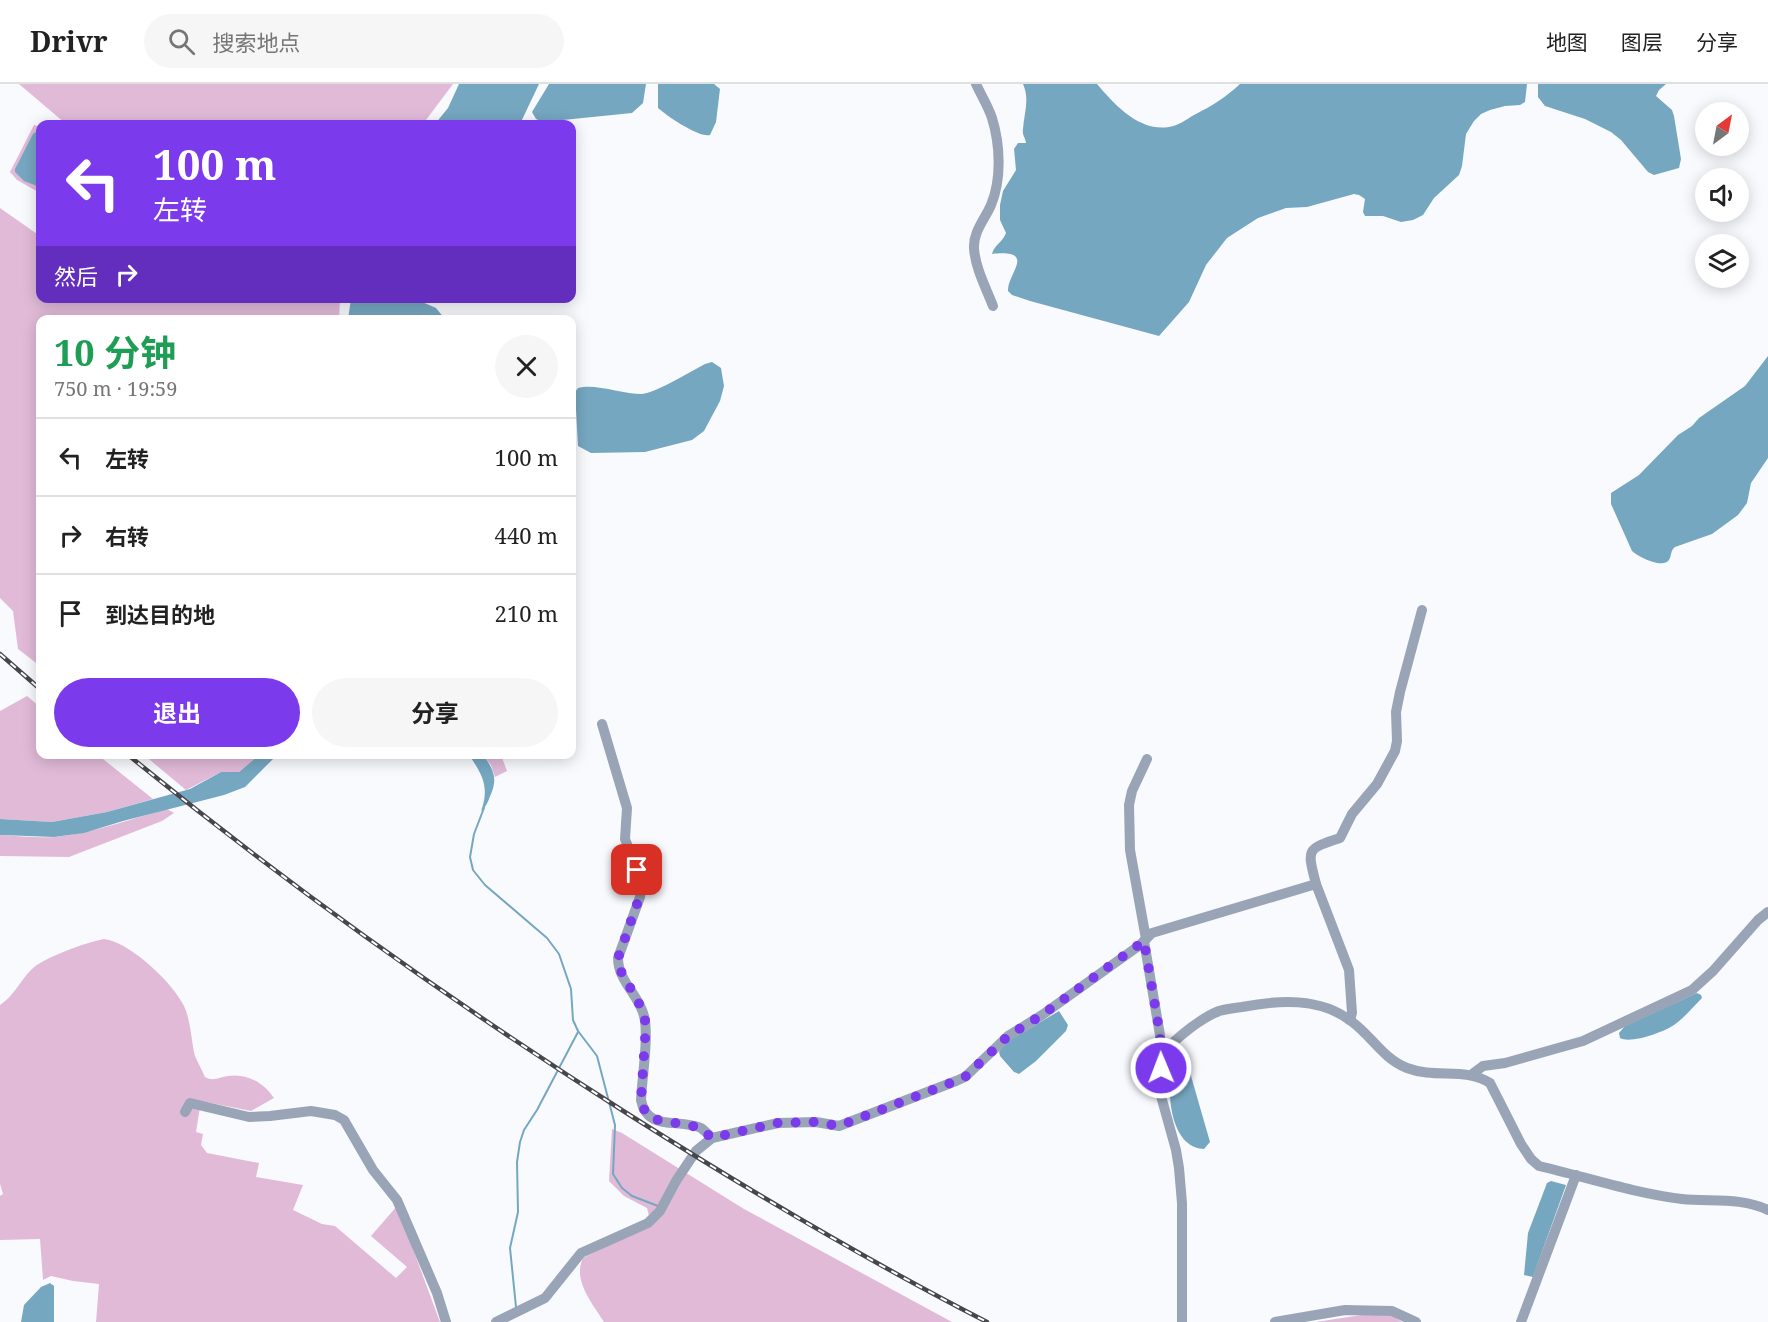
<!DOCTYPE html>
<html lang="zh">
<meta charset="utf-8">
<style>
body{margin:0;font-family:"Noto Serif","Noto Sans SC",serif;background:#f6f6f6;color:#222;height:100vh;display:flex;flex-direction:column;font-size:22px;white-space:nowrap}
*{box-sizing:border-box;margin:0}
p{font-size:20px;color:#767676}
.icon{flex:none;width:33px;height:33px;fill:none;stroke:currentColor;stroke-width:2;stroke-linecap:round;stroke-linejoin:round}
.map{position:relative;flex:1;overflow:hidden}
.panel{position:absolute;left:36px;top:231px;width:540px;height:444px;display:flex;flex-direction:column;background:#fff;border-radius:12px;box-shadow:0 3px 15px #0003}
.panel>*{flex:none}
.banner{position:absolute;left:36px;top:36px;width:540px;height:183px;border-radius:12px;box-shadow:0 3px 15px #0003;background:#7c3aed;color:#fff;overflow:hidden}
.needle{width:39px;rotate:32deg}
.tools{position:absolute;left:1695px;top:18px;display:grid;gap:12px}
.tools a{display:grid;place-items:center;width:54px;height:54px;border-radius:50%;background:#fff;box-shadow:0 3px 15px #0003;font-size:30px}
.pin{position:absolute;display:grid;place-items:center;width:51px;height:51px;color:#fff;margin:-26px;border-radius:12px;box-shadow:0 3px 9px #0006}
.me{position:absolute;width:66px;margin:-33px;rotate:359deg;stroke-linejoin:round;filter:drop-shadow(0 0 4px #0008)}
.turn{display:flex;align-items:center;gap:21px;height:126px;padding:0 18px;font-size:27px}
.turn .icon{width:78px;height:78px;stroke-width:2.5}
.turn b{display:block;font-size:42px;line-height:51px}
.then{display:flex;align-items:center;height:57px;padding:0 18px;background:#0003;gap:12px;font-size:22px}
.round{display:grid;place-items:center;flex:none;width:63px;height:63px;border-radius:32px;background:#f6f6f6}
.overview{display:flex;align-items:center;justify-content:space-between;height:102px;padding:0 18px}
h1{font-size:36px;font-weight:700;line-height:45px;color:#1e9e55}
.action{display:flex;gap:12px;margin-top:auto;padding:12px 18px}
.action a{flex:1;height:69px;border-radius:36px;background:#7c3aed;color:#fff;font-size:24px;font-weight:700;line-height:69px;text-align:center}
.action a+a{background:#f6f6f6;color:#222}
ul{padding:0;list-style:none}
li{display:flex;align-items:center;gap:18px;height:78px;padding:0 18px;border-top:2px solid #e0e0e0}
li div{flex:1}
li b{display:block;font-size:22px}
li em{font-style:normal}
header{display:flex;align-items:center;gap:36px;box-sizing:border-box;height:84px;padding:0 30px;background:#fff;border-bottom:2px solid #e0e0e0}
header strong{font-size:28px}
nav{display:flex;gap:33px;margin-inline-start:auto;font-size:21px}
.search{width:420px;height:54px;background:#f6f6f6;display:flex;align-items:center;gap:15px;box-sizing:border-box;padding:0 21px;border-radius:33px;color:#767676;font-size:22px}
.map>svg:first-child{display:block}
.green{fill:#e1bad8}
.water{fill:#76a7c1}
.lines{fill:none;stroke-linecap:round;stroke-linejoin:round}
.stream{stroke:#76a7c1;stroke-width:2}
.minor{stroke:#99a5b7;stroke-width:10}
.rail-casing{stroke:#46464b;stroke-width:4.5}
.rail{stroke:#fff;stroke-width:2;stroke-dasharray:7;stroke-linecap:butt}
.route{stroke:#7c3aed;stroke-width:10;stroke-dasharray:0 18}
</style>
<header>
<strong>Drivr</strong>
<div class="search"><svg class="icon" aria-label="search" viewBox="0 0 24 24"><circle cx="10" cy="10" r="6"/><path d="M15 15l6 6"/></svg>搜索地点</div>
<nav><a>地图</a><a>图层</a><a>分享</a></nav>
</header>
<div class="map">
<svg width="1768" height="1238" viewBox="0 0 1768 1238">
<rect width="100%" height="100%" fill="#f9fafe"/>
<g class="green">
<polygon points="19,0 453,0 423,40 66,40"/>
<polygon points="34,41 40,43 40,109 17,96 10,88"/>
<polygon points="0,124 40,152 40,214 340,215 339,235 40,236 40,582 18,565 13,527 0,514"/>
<polygon points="27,612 40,623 40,670 98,671 153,715 107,728 52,738 0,735 0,627"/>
<polygon points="144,671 259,671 239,688 221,688 186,706"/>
<polygon points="483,671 501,671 507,687 495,693 491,681"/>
<path d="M167 725 174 729 162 737 69 773 0 772V751C18 752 37 754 55 753 94 749 130 735 167 725Z"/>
<path d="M104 855C130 858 173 899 184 922 191 937 191 956 195 972 198 979 202 986 205 993 213 998 220 993 228 992 247 989 264 999 274 1014L251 1027 201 1017 196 1048 203 1050 201 1061 207 1069 259 1079 256 1093 303 1101 293 1126 322 1140 335 1142 396 1194 407 1183 371 1152 397 1122 440 1238H96L99 1200 73 1197 51 1192 43 1196 40 1155 0 1156V1112L3 1110 0 1100V921C14 912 20 897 31 886 42 874 87 858 104 855Z"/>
<path d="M612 1045 622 1049 744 1125 952 1238H604C593 1220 572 1196 583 1174L651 1140 647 1124 624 1112 609 1097Z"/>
<polygon points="1368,1230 1393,1232 1402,1238 1316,1238"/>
</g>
<g class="water">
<polygon points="459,0 539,0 520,40 435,40 448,24"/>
<polygon points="549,0 646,0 643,19 632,29 543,38 536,35 532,28"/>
<path d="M658 0H714L720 5 716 38 710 51C699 54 667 32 658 24Z"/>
<path d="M1023 0H1097C1114 20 1139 48 1169 43 1178 42 1187 35 1194 31 1212 22 1226 13 1240 0H1527L1525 18 1520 21 1505 22 1490 26 1481 30 1474 37 1466 50 1462 82 1459 91 1434 114 1423 131 1413 136 1401 138 1383 132H1365L1363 128 1365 115 1359 111 1354 110 1307 123 1286 124 1258 134 1227 154 1206 181 1189 218 1159 252 1030 217 1012 211 1008 207C1007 190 1038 165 992 170 994 161 1003 158 1006 149L1000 136V121L1003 107 1016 86 1014 65 1018 59H1026C1025 53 1022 51 1023 45 1024 29 1030 16 1023 0Z"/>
<polygon points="1538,0 1666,0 1659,6 1656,12 1672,26 1674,32 1681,75 1679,84 1654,91 1648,88 1621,56 1611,48 1585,35 1545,22 1538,13"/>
<polygon points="39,46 40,47 40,103 24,97 15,88 15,85 33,50"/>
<polygon points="413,214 436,224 445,235 348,235 351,215"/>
<path d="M1768 272V374L1751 399 1747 419 1738 431 1712 450 1675 463C1670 467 1672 471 1669 476 1663 485 1638 473 1632 467L1611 420V409L1639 391 1678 351 1692 342 1699 334 1745 302Z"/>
<path d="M712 278 721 284 724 302 720 317 704 347 692 356 645 368 591 369 578 362 575 308 578 304C595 299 622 310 642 310 655 309 692 287 705 280Z"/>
<polygon points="259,671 277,671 245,703 224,711 123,737 84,749 54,753 0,751 0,735 52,738 107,728 190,705 221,688 239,688"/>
<path d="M469 671H483C493 684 498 694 491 710 488 717 487 722 481 727 490 703 482 690 469 671Z"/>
<path d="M1697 909 1701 911 1702 914C1693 923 1684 934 1674 941 1664 948 1631 960 1620 954L1619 949 1625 942Z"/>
<polygon points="1059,927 1068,941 1066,947 1036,977 1019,990 1014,988 1000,972 999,968 1005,959"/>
<path d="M1186 983 1189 985 1210 1058 1204 1065C1172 1064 1167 1014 1171 990L1176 985Z"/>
<polygon points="1551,1097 1566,1101 1533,1193 1524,1191 1528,1149 1547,1099"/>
<polygon points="50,1199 54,1202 54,1238 21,1238 24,1221 41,1203"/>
</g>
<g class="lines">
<g class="stream">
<polyline points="484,724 474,750 470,773 473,786 485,801 547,854 559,870 571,905 573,936 578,947 597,972 615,1041 613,1090 622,1104 632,1112 658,1122"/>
<polyline points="516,1223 510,1164 518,1128 517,1078 520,1058 524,1046 537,1026 578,948"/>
</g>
<g class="minor">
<path d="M976 0C981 11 988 22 992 34 1000 60 1002 95 991 121 985 135 973 148 974 164 975 183 986 204 993 222"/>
<path d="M602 640 627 724 625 755 642 799 640 813 618 874C618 897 639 911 644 932 649 951 642 994 641 1016 647 1048 679 1034 701 1044 705 1047 708 1050 712 1054"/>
<polyline points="1316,800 1349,886 1352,929 1350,936"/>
<polyline points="1146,855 1130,766 1129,721 1132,707 1147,675"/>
<polyline points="1144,857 1160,951 1161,1012 1176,1066 1179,1084 1182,1119 1182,1238"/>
<path d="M1161 970C1177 954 1197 936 1219 927 1226 925 1234 924 1242 923 1278 916 1320 913 1351 937 1371 951 1382 974 1407 984 1436 995 1465 983 1490 999L1521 1060 1531 1075 1539 1082C1586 1093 1634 1109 1682 1115 1711 1118 1741 1113 1768 1126"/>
<polyline points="1471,991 1483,982 1505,979 1583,957 1692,906 1713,887 1758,836 1768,828"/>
<polyline points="185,1028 190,1019 249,1033 270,1032 311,1027 335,1031 344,1036 373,1086 397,1116 437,1209 446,1238"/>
<path d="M496 1238 545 1214 581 1169 648 1139 660 1127 676 1097 696 1067 712 1054 778 1039 816 1038 839 1042 956 997 965 993 1008 952 1042 931 1140 861 1152 849 1316 800C1307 765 1306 765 1340 754L1352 730 1377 700 1395 667 1397 657 1396 628 1400 608 1422 526"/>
<polyline points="1275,1238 1345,1226 1392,1227 1416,1238"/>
<polyline points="1521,1238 1576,1091"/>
</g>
<g class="rail-casing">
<g id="rail">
<polyline points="0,570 40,605"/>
<path d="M127 670C287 801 455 920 628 1030 745 1104 864 1175 987 1238"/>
</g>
</g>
<use href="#rail" class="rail"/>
</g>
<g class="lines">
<polyline class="route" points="637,786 642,800 642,806 618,874 618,882 642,925 646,940 641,1016 645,1028 653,1035 698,1043 712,1054 778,1039 816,1038 839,1042 956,997 965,993 1008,952 1042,931 1144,857 1160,951 1161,984"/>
</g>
</svg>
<div class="tools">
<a><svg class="needle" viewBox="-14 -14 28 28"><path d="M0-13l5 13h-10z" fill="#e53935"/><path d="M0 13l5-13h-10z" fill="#767676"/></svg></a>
<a><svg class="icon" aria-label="sound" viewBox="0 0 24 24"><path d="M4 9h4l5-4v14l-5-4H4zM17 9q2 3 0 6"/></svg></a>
<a><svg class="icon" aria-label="layers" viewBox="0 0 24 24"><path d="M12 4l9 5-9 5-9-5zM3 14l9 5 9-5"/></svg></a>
</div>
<div class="pin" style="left:637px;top:786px;background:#d93025"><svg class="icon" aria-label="arrive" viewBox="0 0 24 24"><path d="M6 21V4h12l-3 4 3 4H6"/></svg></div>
<svg class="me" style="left:1161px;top:984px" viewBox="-20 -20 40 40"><circle r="17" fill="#7c3aed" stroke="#fff" stroke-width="3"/><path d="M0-11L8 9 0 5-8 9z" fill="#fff"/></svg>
<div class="banner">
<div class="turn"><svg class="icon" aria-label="left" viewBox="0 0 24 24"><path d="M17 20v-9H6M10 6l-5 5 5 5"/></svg><div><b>100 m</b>左转</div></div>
<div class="then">然后<svg class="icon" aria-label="right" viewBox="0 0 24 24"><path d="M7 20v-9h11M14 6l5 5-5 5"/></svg></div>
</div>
<section class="panel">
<div class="overview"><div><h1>10 分钟</h1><p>750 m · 19:59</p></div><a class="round"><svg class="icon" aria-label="close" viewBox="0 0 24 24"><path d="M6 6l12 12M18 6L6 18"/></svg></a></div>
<ul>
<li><svg class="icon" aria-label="left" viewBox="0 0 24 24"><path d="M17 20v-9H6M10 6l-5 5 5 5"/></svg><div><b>左转</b></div><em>100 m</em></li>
<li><svg class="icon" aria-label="right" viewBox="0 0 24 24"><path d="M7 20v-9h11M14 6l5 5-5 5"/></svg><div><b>右转</b></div><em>440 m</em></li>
<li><svg class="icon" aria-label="arrive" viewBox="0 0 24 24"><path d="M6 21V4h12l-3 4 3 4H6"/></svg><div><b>到达目的地</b></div><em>210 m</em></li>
</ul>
<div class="action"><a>退出</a><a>分享</a></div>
</section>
</div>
